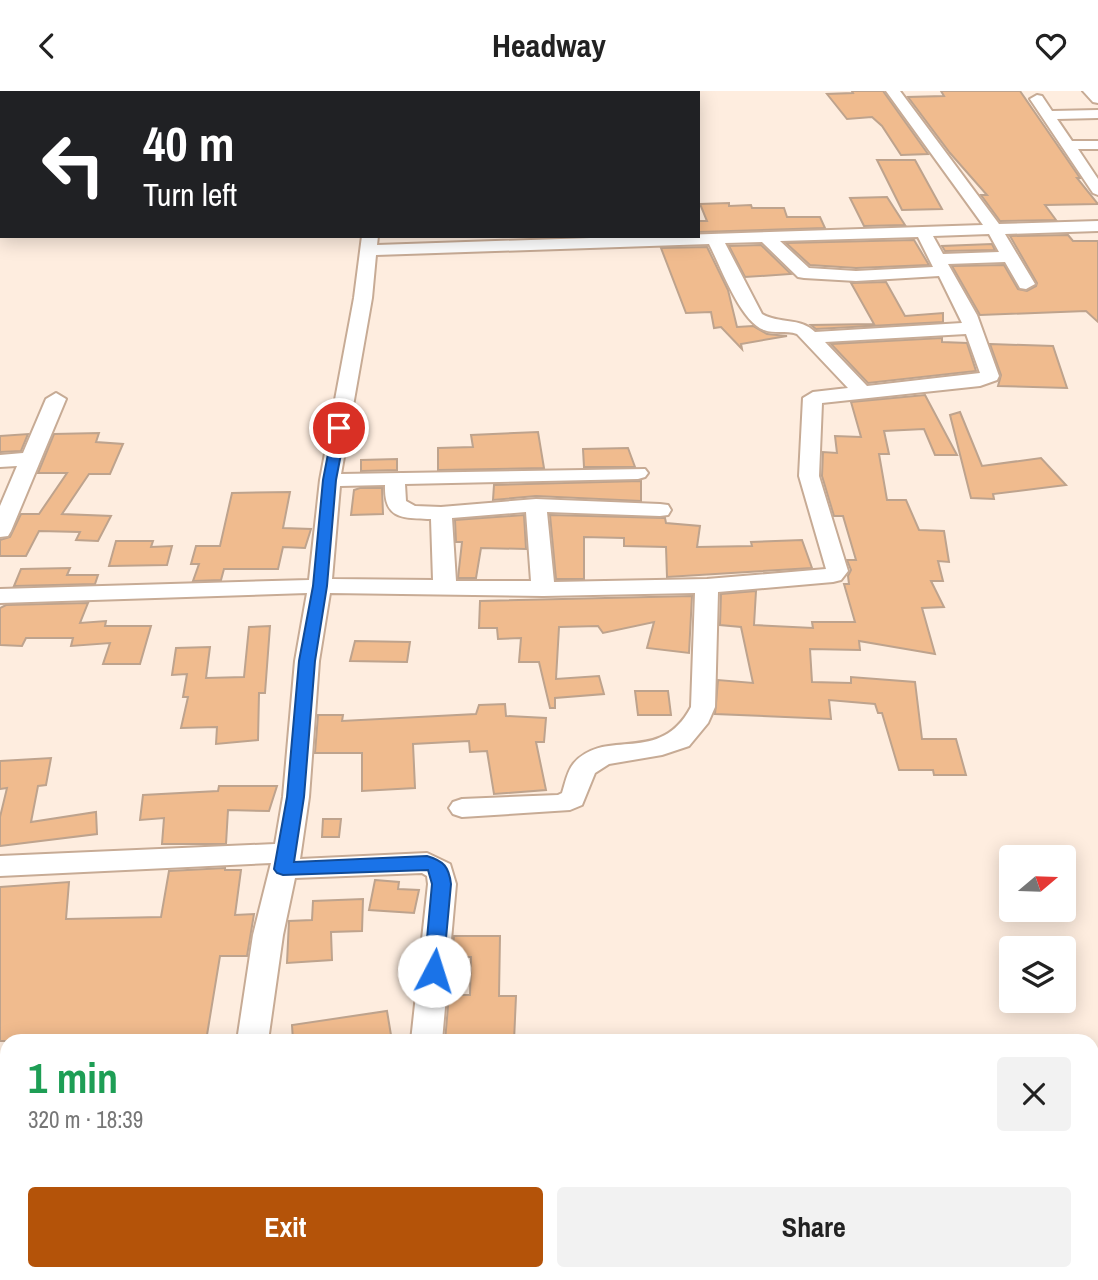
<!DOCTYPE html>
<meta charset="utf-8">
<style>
body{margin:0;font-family:"Archivo Narrow",sans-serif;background:#f2f2f2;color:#222;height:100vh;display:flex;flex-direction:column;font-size:26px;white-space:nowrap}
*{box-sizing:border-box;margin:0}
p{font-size:23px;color:#767676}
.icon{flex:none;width:38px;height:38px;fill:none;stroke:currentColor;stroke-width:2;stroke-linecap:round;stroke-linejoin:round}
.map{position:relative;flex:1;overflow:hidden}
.drawer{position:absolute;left:0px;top:943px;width:1099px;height:247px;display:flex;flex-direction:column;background:#fff;border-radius:21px 21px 0 0;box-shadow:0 4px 18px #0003}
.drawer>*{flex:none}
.hud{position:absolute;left:0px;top:0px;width:700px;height:147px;box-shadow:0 4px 18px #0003;background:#202124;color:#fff;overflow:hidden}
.needle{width:46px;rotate:71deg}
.buttons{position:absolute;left:999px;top:754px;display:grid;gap:14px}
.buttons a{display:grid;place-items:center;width:77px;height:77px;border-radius:7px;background:#fff;box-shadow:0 4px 18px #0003;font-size:35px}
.pin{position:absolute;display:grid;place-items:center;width:60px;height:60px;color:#fff;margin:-30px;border:4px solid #fff;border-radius:50%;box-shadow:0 2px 7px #0007}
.me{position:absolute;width:77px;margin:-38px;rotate:5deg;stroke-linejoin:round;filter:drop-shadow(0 0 5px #0008)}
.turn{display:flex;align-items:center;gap:24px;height:147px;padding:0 28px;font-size:32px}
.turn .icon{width:91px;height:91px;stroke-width:2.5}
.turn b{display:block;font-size:49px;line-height:60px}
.round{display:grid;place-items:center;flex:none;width:74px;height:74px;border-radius:7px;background:#f2f2f2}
.headline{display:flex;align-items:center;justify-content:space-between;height:119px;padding:0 28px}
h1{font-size:42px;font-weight:700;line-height:52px;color:#1e9e55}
.button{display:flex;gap:14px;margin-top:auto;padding:14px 28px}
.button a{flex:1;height:80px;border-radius:7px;background:#b45309;color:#fff;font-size:28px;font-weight:700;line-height:80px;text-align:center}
.button a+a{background:#f2f2f2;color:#222}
header{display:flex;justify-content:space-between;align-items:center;height:91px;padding:0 28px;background:#fff;font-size:32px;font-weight:700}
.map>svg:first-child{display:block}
.building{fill:#f0bb8e;stroke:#bea38d;stroke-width:2}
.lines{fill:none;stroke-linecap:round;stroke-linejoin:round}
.minor-casing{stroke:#c7ab95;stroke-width:4}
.minor{fill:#fff;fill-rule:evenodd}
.route{fill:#1a73e8;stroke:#114b97;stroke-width:2}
</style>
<header><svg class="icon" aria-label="back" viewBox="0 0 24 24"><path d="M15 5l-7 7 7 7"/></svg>Headway<svg class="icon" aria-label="heart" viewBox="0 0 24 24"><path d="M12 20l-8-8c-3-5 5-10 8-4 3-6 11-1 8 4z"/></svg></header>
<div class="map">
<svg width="1098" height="1189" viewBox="0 0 1098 1189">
<rect width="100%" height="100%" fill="#feeddf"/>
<g class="building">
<polygon points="852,0 883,0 928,63 901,64 882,35 872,26 847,28 827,3 853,2"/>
<polygon points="941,0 1020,0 1080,87 1077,87 1098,113 1045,114 1056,129 1000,130 981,104 987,104 950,62 908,6 944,5"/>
<polygon points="877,69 915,69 942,118 902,119"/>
<polygon points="887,106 905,134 864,135 850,107"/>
<polygon points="729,112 729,115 751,114 752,117 784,117 787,126 820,126 825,137 698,141 698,130 707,130 700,113"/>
<polygon points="1068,144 1073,150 1098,150 1098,231 1086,220 980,224 952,175 1004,174 1018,198 1027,200 1036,195 1037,192 1010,145"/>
<polygon points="914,149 929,174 856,177 810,174 786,152"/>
<polygon points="992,153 995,159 945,160 942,155"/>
<polygon points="761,154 791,183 745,186 729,155"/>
<polygon points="707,156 728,199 737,236 753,235 767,243 787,245 741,253 742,258 721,236 714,237 711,221 686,222 661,157"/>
<polygon points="886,191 905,225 943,222 943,231 816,238 811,234 874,233 851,192"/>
<polygon points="942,247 942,251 967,252 976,280 868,292 831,253"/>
<polygon points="990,253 1053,255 1067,297 998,295 1001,284"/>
<polygon points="925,304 957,364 935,364 924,338 884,340 889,363 879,363 887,409 906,409 919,439 944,440 949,471 938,470 943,490 931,490 944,516 922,517 935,563 859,550 860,559 810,558 812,591 851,592 851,586 915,591 922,648 956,648 966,684 934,684 933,679 899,679 882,622 878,622 875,613 829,609 831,628 715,623 718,589 753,592 741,536 720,534 721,503 756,500 754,534 813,537 812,531 855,531 844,493 849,493 848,485 851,479 847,469 856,469 843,425 834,425 822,385 823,361 837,362 835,345 861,346 851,311"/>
<polygon points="960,321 982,375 1041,367 1066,394 993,403 994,408 971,407 950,324"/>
<polygon points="538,341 544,377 438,379 438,357 473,356 471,344"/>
<polygon points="99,342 96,351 123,353 110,383 89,383 62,423 111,425 98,450 76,449 80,441 39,440 26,465 0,465 0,449 10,446 21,423 39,423 67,382 38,382 54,343"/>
<polygon points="28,343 21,360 0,361 0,345"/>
<polygon points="628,357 635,376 584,376 583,358"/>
<polygon points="397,368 397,379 361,380 361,369"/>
<polygon points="641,390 641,410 536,405 493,409 494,394"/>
<polygon points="360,397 382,397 383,423 351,424 354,399"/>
<polygon points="290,401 283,437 311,438 305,457 283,456 278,478 224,478 221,489 193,490 199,473 191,473 196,455 220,455 232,402"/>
<polygon points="524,424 526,458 481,457 476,487 458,487 462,451 456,451 455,429"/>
<polygon points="550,424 665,427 666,432 700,435 697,456 752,455 751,451 802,449 812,477 667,486 666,456 624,455 624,447 584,446 584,488 556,488"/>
<polygon points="116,450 153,450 151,456 172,455 167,474 109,475"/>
<polygon points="70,477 67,484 98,484 95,493 14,495 21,478"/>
<polygon points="692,505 689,562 647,557 654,531 603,542 598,535 559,536 556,588 599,585 604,603 555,607 555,617 550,617 539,571 519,571 521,547 498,548 497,537 479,537 480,510"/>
<polygon points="88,512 80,532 106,530 105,535 151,535 140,573 103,573 110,552 71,555 73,547 26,547 22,555 0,554 0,517 6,514"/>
<polygon points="270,535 265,602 259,602 258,649 216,653 217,636 181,637 188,606 183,606 187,583 172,584 176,557 210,556 206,587 244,586 249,536"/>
<polygon points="355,550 410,551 407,571 350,570"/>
<polygon points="635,600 668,600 671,624 638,624"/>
<polygon points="505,613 506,625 546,627 544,651 536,651 546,699 494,703 487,660 470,661 469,650 413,653 415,697 362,700 362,662 315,662 318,624 343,624 342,630 476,623 479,614"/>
<polygon points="51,667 46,694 38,695 31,731 96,721 97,743 0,755 0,726 7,697 0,698 0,670"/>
<polygon points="219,695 277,695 269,720 228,719 226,753 162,753 164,727 140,729 143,704 218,700"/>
<polygon points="323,728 341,728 339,746 322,746"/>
<polygon points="225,777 225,779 241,779 235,824 254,823 247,865 220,865 206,950 0,950 0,796 69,791 66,828 161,826 169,780"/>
<polygon points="375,789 399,791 398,798 419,799 414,822 369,819"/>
<polygon points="363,808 362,840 331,841 332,869 287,872 289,830 312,829 313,810"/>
<polygon points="454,845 500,845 499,905 516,905 514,950 445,950 449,904 470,904 471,866 452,866"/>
<polygon points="387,920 392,950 293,950 292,934"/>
</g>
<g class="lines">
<g class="minor-casing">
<g id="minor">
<polygon points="93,0 109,0 111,2 94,2"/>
<path d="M886 0H900L999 133 1098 130V140L1005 143 1035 193 1026 198 1020 197 1005 171 948 173 977 224 999 285 997 289 980 295 822 312 819 385 848 480 841 489 833 491 718 501 715 616 708 632 689 655 662 664 609 673 595 682 582 714 570 719 462 726 453 723 449 717 453 711 462 708 558 704 562 702C565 693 567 680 574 672 606 636 660 675 691 616L695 502 543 505 330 502 319 570 309 706 300 768 427 762 450 773 456 793 442 950H411L428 793 427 785 422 782 295 787 283 844 268 950H237L253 844 271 772 0 785V765L275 753 283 706 295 570 307 502 0 512V498L309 489 320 389 354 207 362 145H378L377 154 983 134ZM989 143 999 161 943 163 933 145ZM918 146 933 176 856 180 809 177 780 150ZM762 151 798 186 804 187 856 190 939 185 962 232 815 241C800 226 779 233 762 223L725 152ZM709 153C721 176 740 230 764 239 774 243 786 239 797 243L848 297 813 301 803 307 799 385 826 478 707 488 554 491 547 421 660 425 668 424 671 419 668 414 660 413 536 408 441 416 415 415 406 410 405 393 638 388 645 386 648 382 645 378 341 383 372 207 376 164ZM966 243 980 282 867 295 825 251ZM385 394C384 428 401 427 431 428L433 489 332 488 340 395ZM526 421 531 490H456L452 427Z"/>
<polygon points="1083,0 1098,0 1098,12 1093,11"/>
<polygon points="1037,4 1042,5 1052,20 1098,19 1098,27 1057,28 1072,50 1098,50 1098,58 1078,58 1098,88 1098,104 1093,102 1030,8"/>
<polygon points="56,302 66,308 11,440 8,445 0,446 0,415 17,375 0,376 0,364 23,362 46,308"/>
<rect x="212" y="1183" width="36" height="6"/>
</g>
</g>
<use href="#minor" class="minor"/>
</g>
<path class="route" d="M339 333 346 337 336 389 327 495 315 570 304 706 294 771 427 765C444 770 449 776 451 793L443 880 441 885 434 887 427 885 424 880 432 793 428 779 283 784 277 782 274 778 287 706 299 570 313 495 323 389 333 337Z"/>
</svg>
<div class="buttons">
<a><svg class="needle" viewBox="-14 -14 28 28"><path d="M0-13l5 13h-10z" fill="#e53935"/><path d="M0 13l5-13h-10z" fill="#767676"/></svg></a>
<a><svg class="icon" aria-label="layers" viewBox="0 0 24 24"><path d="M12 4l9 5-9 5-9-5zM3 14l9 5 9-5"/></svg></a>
</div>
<div class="pin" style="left:339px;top:337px;background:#d93025"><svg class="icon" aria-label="arrive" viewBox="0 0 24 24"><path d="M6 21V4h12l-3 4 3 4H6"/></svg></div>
<svg class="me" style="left:434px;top:880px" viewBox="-20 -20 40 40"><circle r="19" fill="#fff"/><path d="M0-13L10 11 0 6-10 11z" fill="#1a73e8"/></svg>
<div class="hud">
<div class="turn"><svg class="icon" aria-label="left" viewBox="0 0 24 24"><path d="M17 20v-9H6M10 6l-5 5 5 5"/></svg><div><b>40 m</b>Turn left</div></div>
</div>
<section class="drawer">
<div class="headline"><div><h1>1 min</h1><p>320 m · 18:39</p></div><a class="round"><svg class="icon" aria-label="close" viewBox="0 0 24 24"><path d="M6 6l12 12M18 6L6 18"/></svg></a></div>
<div class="button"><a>Exit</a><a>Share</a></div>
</section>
</div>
